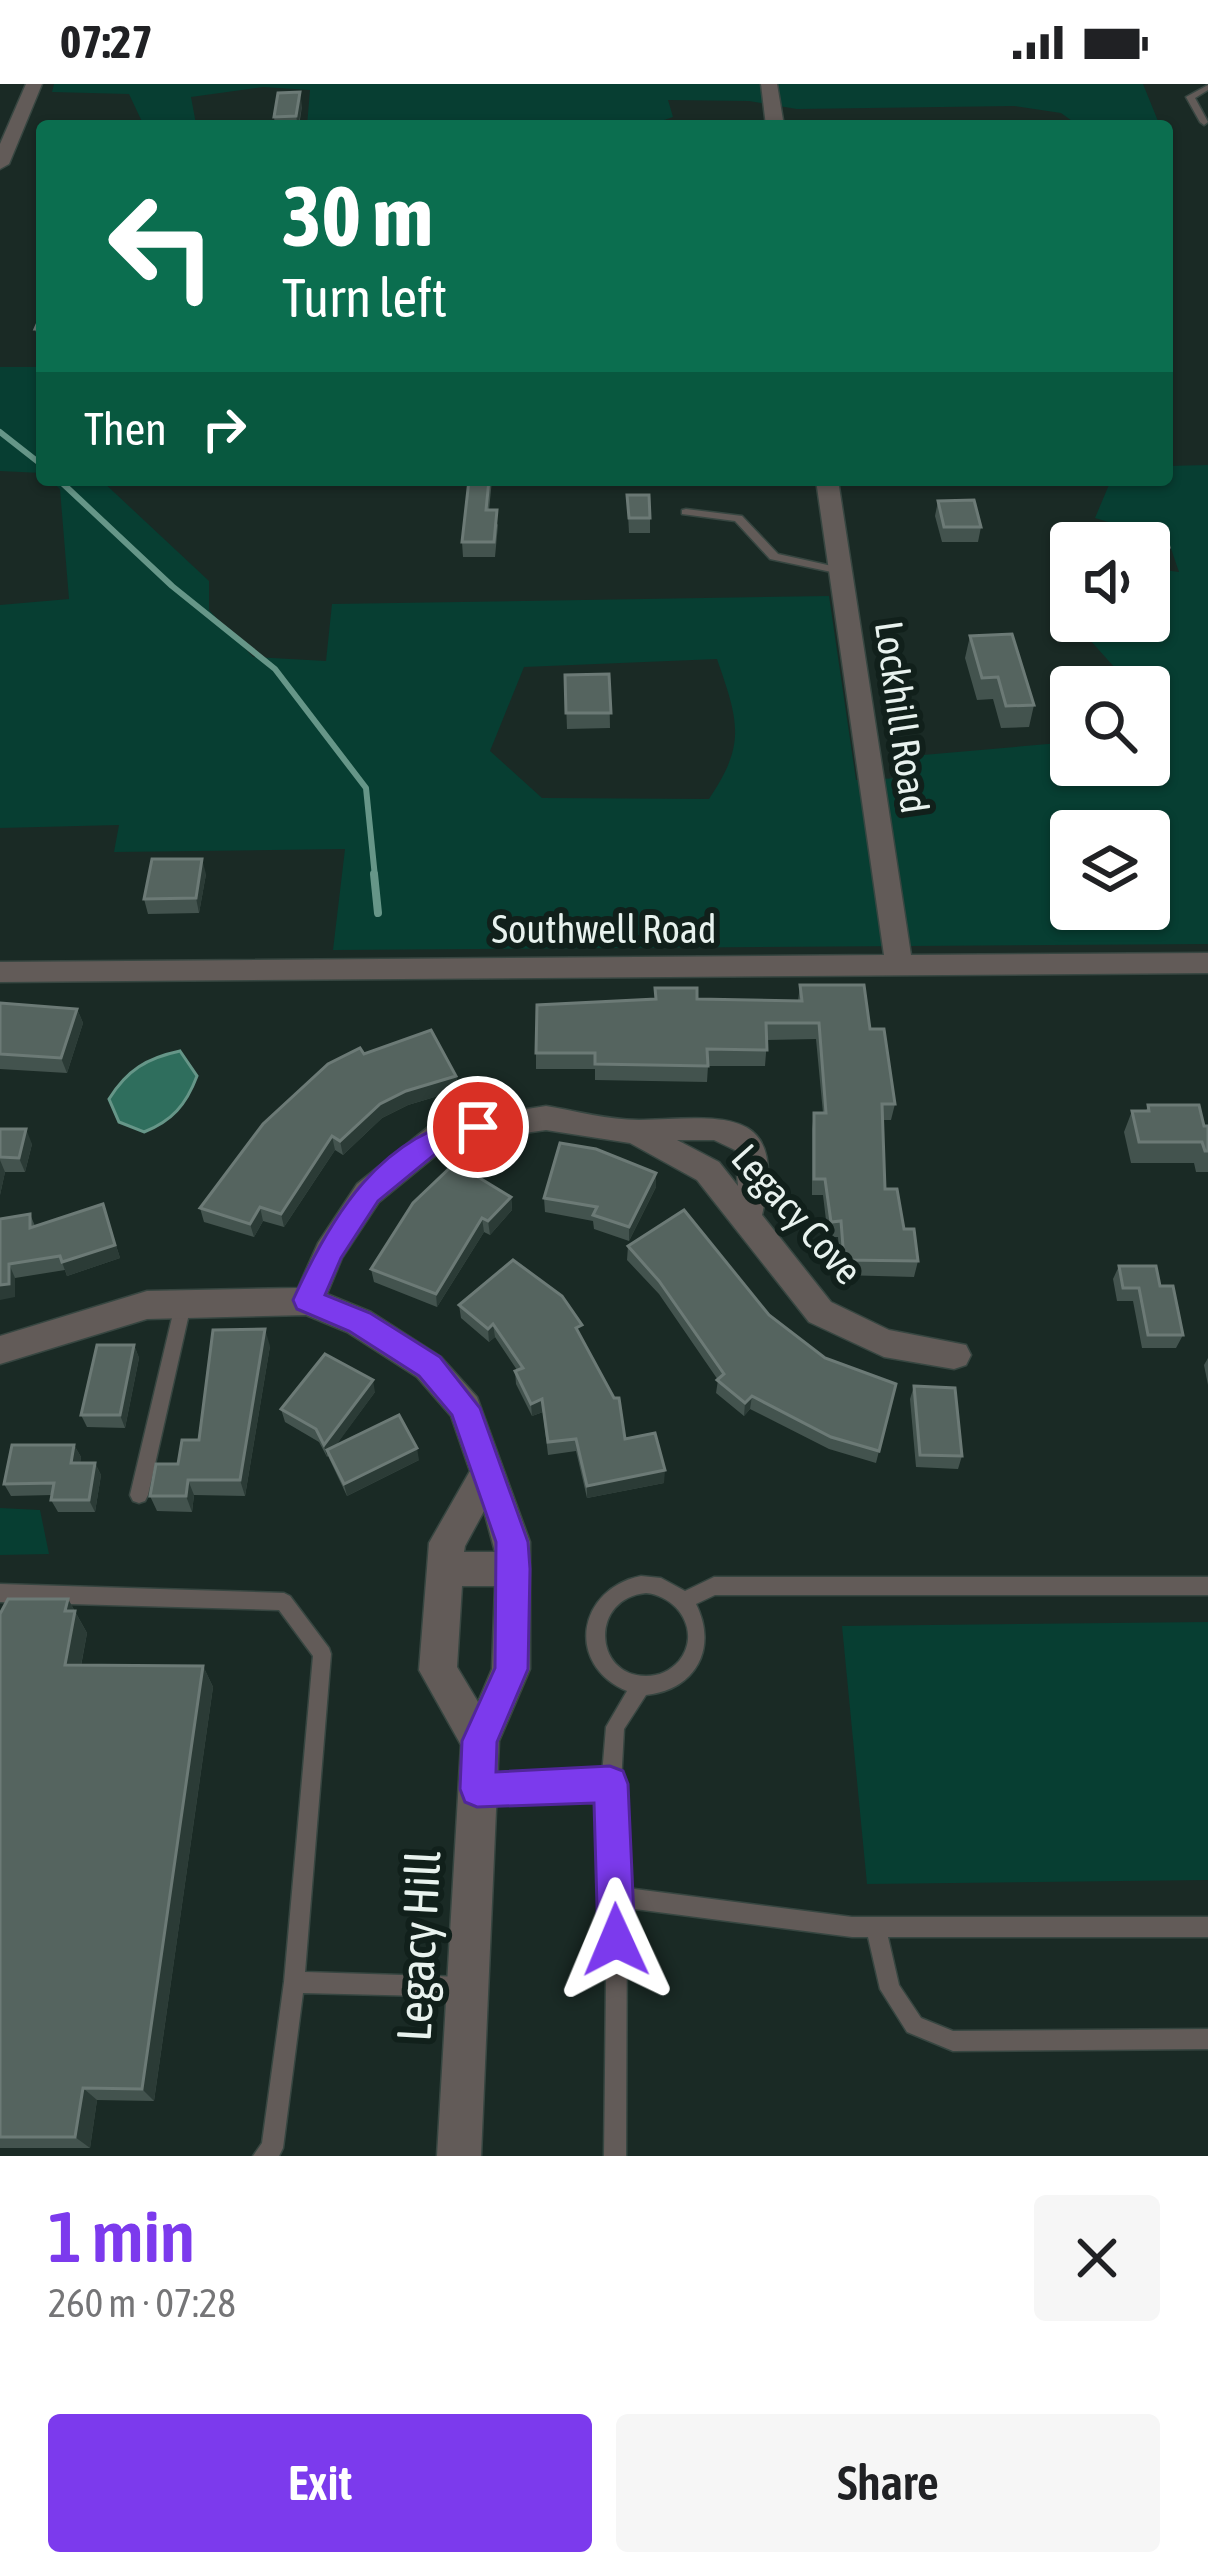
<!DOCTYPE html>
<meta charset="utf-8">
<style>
body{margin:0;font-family:"Asap Condensed",sans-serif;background:#f6f6f6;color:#202124;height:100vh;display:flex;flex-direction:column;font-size:45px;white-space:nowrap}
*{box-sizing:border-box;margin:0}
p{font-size:39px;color:#757577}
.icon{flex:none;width:66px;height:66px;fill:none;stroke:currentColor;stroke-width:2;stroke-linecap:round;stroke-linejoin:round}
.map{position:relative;height:2072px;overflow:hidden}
.details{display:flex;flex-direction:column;background:#fff;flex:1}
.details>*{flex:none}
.banner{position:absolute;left:36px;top:36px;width:1137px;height:366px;border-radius:12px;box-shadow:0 3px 9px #0004;background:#0b6e4f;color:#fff;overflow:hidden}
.buttons{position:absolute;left:1050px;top:438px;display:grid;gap:24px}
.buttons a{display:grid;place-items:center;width:120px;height:120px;border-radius:12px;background:#fff;box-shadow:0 3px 9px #0004;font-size:60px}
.pin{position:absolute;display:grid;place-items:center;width:102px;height:102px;color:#fff;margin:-51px;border:6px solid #fff;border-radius:50%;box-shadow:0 3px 12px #0007}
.me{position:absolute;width:132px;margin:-66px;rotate:359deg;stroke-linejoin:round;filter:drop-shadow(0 0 9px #0008)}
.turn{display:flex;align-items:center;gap:42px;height:252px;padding:0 48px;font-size:54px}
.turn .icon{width:156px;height:156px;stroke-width:2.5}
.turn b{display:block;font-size:84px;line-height:102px}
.then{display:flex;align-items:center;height:114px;padding:0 48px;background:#0003;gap:24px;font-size:45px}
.round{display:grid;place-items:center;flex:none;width:126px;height:126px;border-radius:12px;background:#f6f6f6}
.headline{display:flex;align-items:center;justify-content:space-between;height:204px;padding:0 48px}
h1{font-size:72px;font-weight:600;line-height:90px;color:#7c3aed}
.button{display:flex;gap:24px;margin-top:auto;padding:24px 48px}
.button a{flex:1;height:138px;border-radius:12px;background:#7c3aed;color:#fff;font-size:48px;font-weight:600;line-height:138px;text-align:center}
.button a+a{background:#f6f6f6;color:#202124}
.status{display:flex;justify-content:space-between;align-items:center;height:84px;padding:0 60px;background:#fff;direction:ltr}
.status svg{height:33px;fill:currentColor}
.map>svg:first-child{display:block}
.green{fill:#073e32;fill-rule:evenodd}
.water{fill:#2f6e5d;stroke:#669688;stroke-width:3}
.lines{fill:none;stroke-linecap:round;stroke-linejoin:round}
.stream-far1{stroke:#669688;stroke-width:6}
.stream{stroke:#669688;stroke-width:8}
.service-casing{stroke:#374641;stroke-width:3}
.minor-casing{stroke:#374641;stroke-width:3}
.service{fill:#625b58;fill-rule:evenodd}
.minor{fill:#625b58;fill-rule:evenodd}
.wall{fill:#43534e}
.shaded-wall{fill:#2b3b36}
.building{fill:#55645f;stroke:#6c7a76;stroke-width:3}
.route{fill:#7c3aed;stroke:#51269a;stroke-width:3}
.labels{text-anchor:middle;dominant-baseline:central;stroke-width:12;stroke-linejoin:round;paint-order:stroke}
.street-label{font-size:39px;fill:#e8f2ee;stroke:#11201b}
.near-street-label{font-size:48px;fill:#e8f2ee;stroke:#11201b}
</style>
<div class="status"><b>07:27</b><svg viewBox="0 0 49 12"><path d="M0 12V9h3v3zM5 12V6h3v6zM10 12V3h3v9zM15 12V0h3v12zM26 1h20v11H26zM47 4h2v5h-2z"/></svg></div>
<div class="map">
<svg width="1208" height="2072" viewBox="0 0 1208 2072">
<rect width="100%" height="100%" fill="#1a2a25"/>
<g class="green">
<polygon points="54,0 1143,0 1160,42 1079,42 1061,29 1014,22 797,25 749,17 668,16 673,33 646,42 307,42 310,6 263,3 191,13 196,40 144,42 129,10 52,8"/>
<polygon points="0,283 42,283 42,389 0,387"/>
<path d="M1208 381V860L333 866 345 765 114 768 119 741 0 744V521L69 515 60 405 50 396H101L209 497V526L253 573 326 577 332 520 829 512 856 696 902 694 900 673 1071 658V681H1149V603H1132L1073 537H1149V484L1179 488 1168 456 1095 434 1111 396H1167V382ZM717 575C738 636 747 659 709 715L542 714 490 667 524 583ZM1071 747H1149V825H1071Z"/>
<polygon points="0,1424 40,1426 49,1470 0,1471"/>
<polygon points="1208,1538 1208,1796 867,1800 842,1542"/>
</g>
<path class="water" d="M180 967 197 992C186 1021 172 1037 144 1048L119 1038 109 1015C127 986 147 974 180 967Z"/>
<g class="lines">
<g class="stream-far1">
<polyline points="0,348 42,381"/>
<polyline points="59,396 172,502 275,585 366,704 375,793"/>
</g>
<polyline class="stream" points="374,790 378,829"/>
<g class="service-casing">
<g id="service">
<polygon points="1208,1 1208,6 1195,14 1208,38 1204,41 1200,38 1186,13"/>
<polygon points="686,425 742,432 778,470 841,484 847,487 841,490 770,475 735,437 682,430 682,426"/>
<polygon points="183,1214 189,1216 191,1221 148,1411 145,1417 139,1419 133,1417 130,1411 175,1221 177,1216"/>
<path d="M641 1492 661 1494 685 1507 714 1493H1208V1511H715L696 1520C718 1564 696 1606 646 1611L624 1645 621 1700 627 1804 852 1833H1208V1853H888L899 1901 921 1934 953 1947 1208 1945V1965L953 1967 907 1948 880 1905 868 1853H852L627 1824 626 2072H604L607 1813 602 1710 480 1715 473 1712 470 1705 473 1698 480 1695 602 1691 606 1643 627 1607C565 1581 577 1505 641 1492ZM646 1509C678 1512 702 1548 679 1577 670 1587 659 1592 646 1592 593 1592 590 1514 646 1509Z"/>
<polygon points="0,1500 284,1509 290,1512 329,1564 331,1570 305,1888 465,1893 472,1896 475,1903 472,1910 465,1913 303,1909 283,2064 279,2072 253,2072 262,2059 284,1898 313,1572 279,1526 0,1518"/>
</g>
</g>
<g class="minor-casing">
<g id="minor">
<polygon points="26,0 42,0 9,80 0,85 0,60"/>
<polygon points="761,0 777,0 784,42 766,42"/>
<polygon points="816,396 838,396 911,871 1208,869 1208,889 0,898 0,878 884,871"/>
<path d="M546 1022C576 1027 609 1036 639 1036 720 1034 789 1019 762 1131L831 1218 889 1246 966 1261 971 1271 966 1281 954 1285 884 1273 809 1238 697 1096 630 1059 546 1046 451 1059 379 1118 342 1174 327 1210 371 1228 441 1273 477 1313 530 1458V1585L499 1657 481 2072H437L461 1661 419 1586 429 1459 470 1387 451 1332 417 1293 347 1248 306 1231 147 1235 0 1280V1252L147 1207 298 1204 318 1159 357 1100 432 1040ZM677 1056H714L735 1066 738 1102 719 1078ZM484 1427 495 1468H464L465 1462ZM462 1502H495L492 1585 478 1618 457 1583Z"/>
</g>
</g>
<use href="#service" class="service"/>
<use href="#minor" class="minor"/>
</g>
<g class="wall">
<polygon points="302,22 299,42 275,42 274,33"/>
<polygon points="42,229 42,260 39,260 35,245"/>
<polygon points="469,396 492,396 489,426 498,441 495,473 463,473 462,458"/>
<polygon points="627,411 650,434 650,449 629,449"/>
<polygon points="938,417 981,443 978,458 942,458 935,432"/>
<polygon points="1140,441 1169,463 1165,478 1149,478 1149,459 1137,459 1136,456"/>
<polygon points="970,552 1034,621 1029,643 1001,644 993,615 977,616 965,574"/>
<polygon points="609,590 610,644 567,645 565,591"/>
<polygon points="206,790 199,829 148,830 144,815"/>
<polygon points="800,901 870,945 895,1020 891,1036 883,1036 885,1105 918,1177 914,1193 841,1191 838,1153 828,1153 823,1111 812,1111 812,1045 814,1029 823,1029 816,955 767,956 765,982 708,982 707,998 595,996 595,985 536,985 536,969 697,915 798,917"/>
<polygon points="0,919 77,925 83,939 67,989 0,985"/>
<polygon points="364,970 456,992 458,1006 408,1021 382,1034 343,1071 335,1066 284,1143 263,1137 254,1153 204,1138 200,1124"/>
<polygon points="1148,1021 1208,1042 1208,1088 1196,1088 1194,1079 1131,1079 1124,1048 1132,1027 1146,1027"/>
<polygon points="0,1045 32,1060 25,1088 5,1088 0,1111"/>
<polygon points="656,1089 656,1103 629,1157 594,1145 593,1137 545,1128 544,1114"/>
<polygon points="511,1113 512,1126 490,1151 484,1148 437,1223 374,1198 371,1185"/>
<polygon points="103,1120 120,1174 67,1192 65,1186 15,1194 15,1213 0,1135 30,1130 35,1142"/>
<polygon points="628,1162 769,1231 825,1274 896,1300 876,1379 829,1365 750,1325 744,1332 716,1309 718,1296 659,1210 627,1176"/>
<polygon points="1119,1182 1160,1202 1183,1251 1176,1264 1142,1264 1133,1217 1117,1217 1113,1195"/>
<polygon points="459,1221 582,1254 625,1355 664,1399 587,1414 576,1367 548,1371 543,1328 532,1332 516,1300 515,1287 517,1286 495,1253 489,1258 461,1234"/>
<polygon points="134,1261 139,1274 125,1344 87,1343 81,1331"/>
<polygon points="270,1262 245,1412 194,1411 192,1428 157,1427 150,1412 199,1356"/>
<polygon points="1208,1274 1208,1301 1204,1281"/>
<polygon points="914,1302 962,1372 958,1385 916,1383 910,1315"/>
<polygon points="375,1308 335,1362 419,1376 347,1412 328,1372 327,1373 319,1358 285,1338 281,1325"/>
<polygon points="74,1361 81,1373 80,1379 95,1379 101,1391 95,1428 58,1428 51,1416 52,1411 11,1412 4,1400"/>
<polygon points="68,1515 87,1549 81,1582 203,1582 213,1603 154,2017 97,2016 90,2064 0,2064 0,1530"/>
</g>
<g class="shaded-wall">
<polygon points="300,8 302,22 298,42 296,32"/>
<polygon points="202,775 206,790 199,829 196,814"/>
<polygon points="77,925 83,939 67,989 61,974"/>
<polygon points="456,992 458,1006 408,1021 382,1034 343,1071 340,1057 380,1020 406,1007"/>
<polygon points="26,1045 32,1060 25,1088 19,1074"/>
<polygon points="332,1052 335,1066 284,1143 281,1130"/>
<polygon points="0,1076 5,1088 0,1111"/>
<polygon points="656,1089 656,1103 629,1157 629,1143"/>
<polygon points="511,1113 512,1126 490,1151 488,1137"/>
<polygon points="103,1120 120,1174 67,1192 62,1178"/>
<polygon points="260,1123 263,1137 254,1153 250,1140"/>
<polygon points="482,1134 484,1148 437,1223 436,1210"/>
<polygon points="9,1180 15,1194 15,1213 0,1216 0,1201"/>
<polygon points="493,1240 495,1253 489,1258 488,1245"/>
<polygon points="265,1245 270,1262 245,1412 240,1396"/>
<polygon points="134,1261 139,1274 125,1344 120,1331"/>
<polygon points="373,1296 375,1308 329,1371 327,1366 327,1373 324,1361"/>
<polygon points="752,1312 750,1325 744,1332 745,1319"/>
<polygon points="542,1315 543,1328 532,1332 531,1320"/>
<polygon points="74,1361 81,1373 77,1392 71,1379"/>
<polygon points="417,1364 419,1376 347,1412 344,1400"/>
<polygon points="95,1379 101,1391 95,1428 89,1416"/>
<polygon points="665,1386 664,1399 587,1414 587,1402"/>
<polygon points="188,1396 194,1411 192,1428 186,1412"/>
<polygon points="68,1515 87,1549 77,1602 65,1581 65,1527"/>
<polygon points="203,1582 213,1603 154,2017 142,2005"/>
<polygon points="83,2004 97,2016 90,2064 75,2053"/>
</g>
<g class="building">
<polygon points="300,8 296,32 274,33 278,9"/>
<polygon points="42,229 42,245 35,245"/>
<polygon points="469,396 489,396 486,426 497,426 494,458 462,458"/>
<polygon points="627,411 649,411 650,434 629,434"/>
<polygon points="974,416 981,443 944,443 938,417"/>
<polygon points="1140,441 1163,442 1169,463 1149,463 1149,459 1145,459"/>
<polygon points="1012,550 1034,621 1006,622 998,593 982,594 970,552"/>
<polygon points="609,590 611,629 566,629 565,591"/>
<polygon points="152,775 202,775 196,814 144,815"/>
<polygon points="800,901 864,901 870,945 884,945 895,1020 882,1020 885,1105 897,1105 904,1145 914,1145 918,1177 844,1176 841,1137 831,1138 825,1095 814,1095 814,1029 826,1029 819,939 766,939 767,966 707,965 708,982 595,980 595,969 536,969 537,921 656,915 655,904 697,904 697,915 802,917"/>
<polygon points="0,919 77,925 61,974 0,970"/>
<polygon points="431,946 456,992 406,1007 380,1020 340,1057 332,1052 281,1130 260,1123 250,1140 200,1124 263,1040 328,980 360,964 364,970"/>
<polygon points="1148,1021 1199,1021 1204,1042 1208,1042 1208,1067 1205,1067 1202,1058 1139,1058 1132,1027 1149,1027"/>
<polygon points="0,1045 26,1045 19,1074 0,1073"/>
<polygon points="560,1059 596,1065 656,1089 629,1143 593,1131 597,1123 544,1114"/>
<polygon points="455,1079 511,1113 488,1137 482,1134 436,1210 371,1185 413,1119"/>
<polygon points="103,1120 115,1161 62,1178 60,1172 9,1180 9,1200 0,1201 0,1135 30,1130 30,1144"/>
<polygon points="684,1126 769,1231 825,1274 896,1300 879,1367 831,1353 752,1312 745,1319 717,1296 724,1290 659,1197 628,1162"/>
<polygon points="513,1176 562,1212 582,1241 576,1244 614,1314 619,1314 625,1355 655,1349 665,1386 587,1402 576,1355 548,1358 542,1315 531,1320 515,1287 523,1284 493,1240 488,1245 459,1221"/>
<polygon points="1119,1182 1156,1182 1160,1202 1173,1202 1183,1251 1148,1251 1139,1204 1123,1204"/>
<polygon points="265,1245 240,1396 188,1396 186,1412 150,1412 156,1380 178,1380 182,1356 199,1356 213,1246"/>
<polygon points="97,1261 134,1261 120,1331 81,1331"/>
<polygon points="325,1270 373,1296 324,1361 316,1345 281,1325"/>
<polygon points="914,1302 955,1304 962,1372 920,1371"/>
<polygon points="399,1331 417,1364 344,1400 327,1366"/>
<polygon points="12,1361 74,1361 71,1379 95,1379 89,1416 51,1416 54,1399 4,1400"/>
<polygon points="8,1515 68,1515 65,1527 75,1527 65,1581 203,1582 142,2005 83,2004 75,2053 0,2053 0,1530"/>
</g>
<path class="route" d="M478 1033 491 1043 487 1051 450 1058 378 1117 341 1174 325 1211 370 1229 440 1273 480 1324 528 1458 530 1485 528 1585 497 1658 496 1688 610 1682 623 1687 628 1700 635 1856 630 1869 616 1874 603 1869 598 1856 594 1719 477 1723 465 1718 460 1705 462 1657 495 1584 496 1458 452 1331 419 1292 349 1247 297 1225 293 1216C330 1134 381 1047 478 1033Z"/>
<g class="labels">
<g class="street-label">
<text transform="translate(902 633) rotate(82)">Lockhill Road</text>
<text x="604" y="845">Southwell Road</text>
<text transform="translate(797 1130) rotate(48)">Legacy Cove</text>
</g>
<g class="near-street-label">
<text transform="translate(418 1862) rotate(-87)">Legacy Hill</text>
</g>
</g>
</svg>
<div class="buttons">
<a><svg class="icon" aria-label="sound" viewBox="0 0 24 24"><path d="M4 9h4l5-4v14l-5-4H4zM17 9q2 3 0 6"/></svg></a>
<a><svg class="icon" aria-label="search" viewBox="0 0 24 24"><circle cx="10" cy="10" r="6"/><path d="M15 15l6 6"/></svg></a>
<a><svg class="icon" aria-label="layers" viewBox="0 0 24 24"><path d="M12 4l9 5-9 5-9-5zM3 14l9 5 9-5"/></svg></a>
</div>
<div class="pin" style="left:478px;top:1043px;background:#d93025"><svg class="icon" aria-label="arrive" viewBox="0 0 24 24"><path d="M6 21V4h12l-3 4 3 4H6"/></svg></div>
<svg class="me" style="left:616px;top:1856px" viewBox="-20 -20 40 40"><path d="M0-17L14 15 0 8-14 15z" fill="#7c3aed" stroke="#fff" stroke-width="4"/></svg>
<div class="banner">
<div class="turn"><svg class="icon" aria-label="left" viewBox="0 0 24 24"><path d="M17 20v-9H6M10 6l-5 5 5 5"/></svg><div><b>30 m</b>Turn left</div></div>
<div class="then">Then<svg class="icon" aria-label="right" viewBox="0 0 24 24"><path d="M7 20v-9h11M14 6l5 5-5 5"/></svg></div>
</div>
</div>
<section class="details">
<div class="headline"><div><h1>1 min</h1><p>260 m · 07:28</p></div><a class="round"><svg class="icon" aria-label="close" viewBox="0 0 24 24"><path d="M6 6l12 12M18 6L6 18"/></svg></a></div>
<div class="button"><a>Exit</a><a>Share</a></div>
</section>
